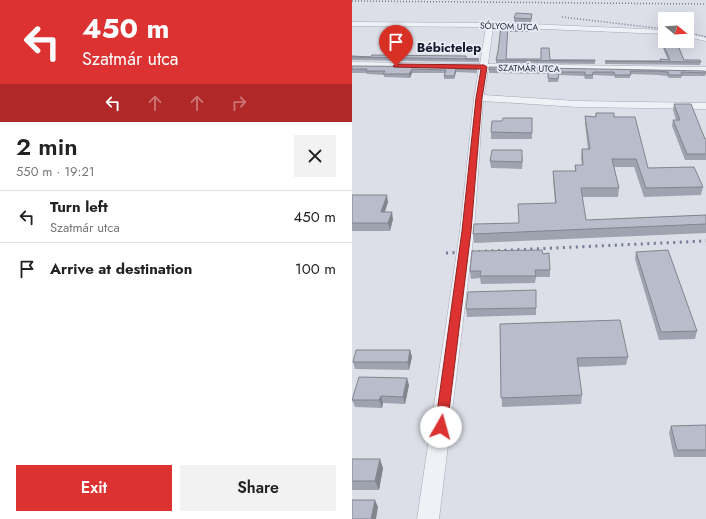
<!DOCTYPE html>
<meta charset="utf-8">
<style>
body{margin:0;font-family:Jost,sans-serif;background:#f2f2f2;color:#222;height:100vh;display:flex;flex-direction:column;font-size:15px;white-space:nowrap}
*{box-sizing:border-box;margin:0}
p{font-size:13px;color:#767676}
.icon{flex:none;width:22px;height:22px;fill:none;stroke:currentColor;stroke-width:2;stroke-linecap:round;stroke-linejoin:round}
.map{position:relative;flex:1;overflow:hidden}
.sheet{display:flex;flex-direction:column;background:#fff;width:352px}
.sheet>*{flex:none}
.banner{background:#dc3332;color:#fff;overflow:hidden}
.needle{width:26px;rotate:108deg}
.fabs{position:absolute;left:306px;top:12px;display:grid;gap:8px}
.fabs a{display:grid;place-items:center;width:36px;height:36px;border-radius:0px;background:#fff;box-shadow:0 4px 16px #0002;font-size:20px}
.pin{position:absolute;display:grid;place-items:center;width:34px;height:34px;color:#fff;margin:-41px -17px;border-radius:50% 50% 50% 0;rotate:-45deg;box-shadow:0 0 4px #0007}
.pin .icon{rotate:45deg}
.me{position:absolute;width:44px;margin:-22px;rotate:7deg;stroke-linejoin:round;filter:drop-shadow(0 0 3px #0008)}
.turn{display:flex;align-items:center;gap:14px;height:84px;padding:0 16px;font-size:18px}
.turn .icon{width:52px;height:52px;stroke-width:2.5}
.turn b{display:block;font-size:28px;line-height:34px}
.lanes{display:flex;align-items:center;height:38px;padding:0 16px;background:#0003;justify-content:center;gap:20px;direction:ltr}
.lanes .off{opacity:.35}
.round{display:grid;place-items:center;flex:none;width:42px;height:42px;border-radius:0px;background:#f2f2f2}
.summary{display:flex;align-items:center;justify-content:space-between;height:68px;padding:0 16px}
h1{font-size:24px;font-weight:600;line-height:30px}
.cta{display:flex;gap:8px;margin-top:auto;padding:8px 16px}
.cta a{flex:1;height:46px;border-radius:0px;background:#dc3332;color:#fff;font-size:16px;font-weight:600;line-height:46px;text-align:center}
.cta a+a{background:#f2f2f2;color:#222}
ul{padding:0;list-style:none}
li{display:flex;align-items:center;gap:12px;height:52px;padding:0 16px;border-top:1px solid #e0e0e0}
li div{flex:1}
li b{display:block;font-size:15px}
li em{font-style:normal}
main{display:flex;flex:1;min-height:0}
.map>svg:first-child{display:block}
.lines{fill:none;stroke-linecap:round;stroke-linejoin:round}
.minor-casing{stroke:#a5a9b6;stroke-width:1}
.minor{fill:#eff1f6;fill-rule:evenodd}
.rail-far1{stroke:#747b93;stroke-width:1.5;stroke-dasharray:1 2;stroke-linecap:butt}
.rail{stroke:#747b93;stroke-width:3;stroke-dasharray:2 4.5;stroke-linecap:butt}
.wall{fill:#9fa3af}
.shaded-wall{fill:#82848e}
.building{fill:#b9bdcb;stroke:#82848e}
.route{fill:#dc3332;stroke:#8f2120}
.labels{text-anchor:middle;dominant-baseline:central;stroke-width:3.5;stroke-linejoin:round;paint-order:stroke}
.far-street-label{font-size:9px;fill:#242a40;stroke:#eceef6}
.far-district-label{font-size:13px;font-weight:bold;fill:#171b30;stroke:#eceef6}
</style>
<main>
<section class="sheet">
<div class="banner">
<div class="turn"><svg class="icon" aria-label="left" viewBox="0 0 24 24"><path d="M17 20v-9H6M10 6l-5 5 5 5"/></svg><div><b>450 m</b>Szatmár utca</div></div>
<div class="lanes"><svg class="icon" aria-label="left" viewBox="0 0 24 24"><path d="M17 20v-9H6M10 6l-5 5 5 5"/></svg><svg class="icon off" aria-label="ahead" viewBox="0 0 24 24"><path d="M12 20V5M6 11l6-6 6 6"/></svg><svg class="icon off" aria-label="ahead" viewBox="0 0 24 24"><path d="M12 20V5M6 11l6-6 6 6"/></svg><svg class="icon off" aria-label="right" viewBox="0 0 24 24"><path d="M7 20v-9h11M14 6l5 5-5 5"/></svg></div>
</div>
<div class="summary"><div><h1>2 min</h1><p>550 m · 19:21</p></div><a class="round"><svg class="icon" aria-label="close" viewBox="0 0 24 24"><path d="M6 6l12 12M18 6L6 18"/></svg></a></div>
<ul>
<li><svg class="icon" aria-label="left" viewBox="0 0 24 24"><path d="M17 20v-9H6M10 6l-5 5 5 5"/></svg><div><b>Turn left</b><p>Szatmár utca</p></div><em>450 m</em></li>
<li><svg class="icon" aria-label="arrive" viewBox="0 0 24 24"><path d="M6 21V4h12l-3 4 3 4H6"/></svg><div><b>Arrive at destination</b></div><em>100 m</em></li>
</ul>
<div class="cta"><a>Exit</a><a>Share</a></div>
</section>
<div class="map">
<svg width="354" height="519" viewBox="0 0 354 519">
<rect width="100%" height="100%" fill="#dcdfe8"/>
<g class="lines">
<g class="minor-casing">
<g id="minor">
<polygon points="0,22 154,23 313,30 313,34 141,27 136,64 354,67 354,73 136,69 132,95 225,101 354,103 354,109 225,107 131,101 122,231 87,519 65,519 108,231 122,98 127,69 0,68 0,62 128,64 134,27 0,26"/>
<polygon points="335,33 354,37 354,41 335,37"/>
</g>
</g>
<use href="#minor" class="minor"/>
<g class="rail-far1">
<polyline points="0,1 354,4"/>
<polyline points="210,17 313,29"/>
<polyline points="335,33 354,37"/>
</g>
<polyline class="rail" points="94,253 354,241"/>
</g>
<g class="wall">
<polygon points="180,17 179,23 162,22 162,18"/>
<polygon points="158,30 177,30 176,32 158,32"/>
<polygon points="306,33 328,44 327,47 332,60 349,62 348,65 253,64 253,61 308,61 308,59 316,60 306,36"/>
<polygon points="0,56 127,59 127,62 0,60"/>
<polygon points="154,59 243,60 243,64 144,63 144,60"/>
<polygon points="0,66 125,67 125,73 104,72 102,79 92,79 92,76 93,73 60,73 58,78 32,77 32,75 15,74 14,73 0,73"/>
<polygon points="137,67 354,72 353,76 330,76 329,78 317,78 315,76 306,75 278,74 278,78 263,78 262,76 241,75 241,79 233,79 232,76 207,75 206,82 196,82 196,74 137,73"/>
<polygon points="322,104 353,139 354,139 354,160 333,160 320,126 321,120 324,120 321,110"/>
<polygon points="244,113 262,117 296,168 351,187 349,195 292,197 282,167 262,167 267,188 266,197 230,197 234,220 354,215 354,233 122,243 121,234 167,223 203,203 201,179 201,171 223,171 223,165 230,165 229,158 230,149 236,149 233,124 233,116 243,117"/>
<polygon points="180,118 180,139 139,139 139,132 150,121"/>
<polygon points="171,157 170,169 139,168 138,161"/>
<polygon points="0,195 36,202 33,212 41,219 38,231 0,231"/>
<polygon points="284,252 345,331 343,339 307,340 283,259"/>
<polygon points="191,254 198,270 198,277 184,277 183,283 129,284 128,278 119,279 118,271"/>
<polygon points="184,308 184,315 115,317 114,309"/>
<polygon points="148,324 276,357 274,365 226,367 230,395 229,404 150,407"/>
<polygon points="58,350 60,357 57,370 3,369 1,362"/>
<polygon points="57,385 53,404 31,403 30,408 3,407 0,400 0,399"/>
<polygon points="354,425 354,457 322,457 317,433 319,426"/>
<polygon points="0,459 31,468 27,490 0,490"/>
</g>
<g class="shaded-wall">
<polygon points="60,69 60,73 58,78 57,74"/>
<polygon points="104,69 104,72 102,79 102,76"/>
<polygon points="35,195 36,202 30,219 29,212"/>
<polygon points="40,212 41,219 38,231 36,223"/>
<polygon points="58,350 60,357 57,370 56,362"/>
<polygon points="55,378 57,385 53,404 51,397"/>
<polygon points="29,396 31,403 30,408 27,400"/>
<polygon points="28,459 31,468 27,490 23,481"/>
<polygon points="23,500 26,507 24,519 19,519"/>
</g>
<g class="building">
<polygon points="164,13 180,14 179,19 162,18"/>
<polygon points="149,26 156,26 154,59 189,59 189,48 197,48 198,60 243,60 243,61 144,60 146,51"/>
<polygon points="159,27 177,28 176,30 158,30"/>
<polygon points="306,33 313,33 313,41 327,41 328,44 325,44 332,60 348,60 349,62 253,61 309,61 308,59 318,60"/>
<polygon points="20,55 114,56 114,59 127,59 0,57 0,56 18,57"/>
<polygon points="0,66 125,67 125,69 104,69 102,76 92,76 94,70 60,69 57,74 31,74 33,71 14,71 15,69 0,69"/>
<polygon points="137,67 353,71 354,73 329,72 330,75 317,75 316,72 306,71 278,71 279,75 263,75 262,72 241,72 241,75 233,75 233,72 207,72 206,79 196,78 196,71 137,69"/>
<polygon points="322,104 339,104 353,139 354,139 354,154 335,154 321,120 328,120"/>
<polygon points="244,113 262,113 262,117 283,117 296,168 342,167 351,187 294,188 284,159 260,159 267,188 229,188 234,220 354,215 354,224 121,234 122,224 167,223 166,204 204,203 201,171 224,171 223,165 231,165 230,149 238,149 233,116 244,117"/>
<polygon points="151,118 180,118 180,133 139,132 140,121 150,121"/>
<polygon points="140,150 170,150 170,162 138,161"/>
<polygon points="0,195 35,195 29,212 40,212 36,223 0,223"/>
<polygon points="190,250 191,254 197,253 198,270 183,270 184,276 128,276 129,271 118,271 120,251"/>
<polygon points="316,250 345,331 309,332 284,252"/>
<polygon points="184,290 184,308 114,309 116,292"/>
<polygon points="268,320 276,357 225,358 230,395 149,398 148,324"/>
<polygon points="4,350 58,350 56,362 1,362"/>
<polygon points="7,377 55,378 51,397 29,396 27,400 0,400"/>
<polygon points="354,425 354,450 325,450 319,426"/>
<polygon points="0,459 28,459 23,481 0,481"/>
<polygon points="0,500 23,500 19,519 0,519"/>
</g>
<polygon class="route" points="44,64 132,65 135,67 130,98 119,231 95,427 94,431 89,432 85,431 83,427 110,231 124,98 129,69 42,67 41,66"/>
<g class="labels">
<g class="far-street-label">
<text transform="translate(157 26) rotate(2)">SÓLYOM UTCA</text>
<text transform="translate(177 68) rotate(1)">SZATMÁR UTCA</text>
</g>
<g class="far-district-label">
<text x="97" y="47">Bébictelep</text>
</g>
</g>
</svg>
<div class="fabs">
<a><svg class="needle" viewBox="-14 -14 28 28"><path d="M0-13l5 13h-10z" fill="#e53935"/><path d="M0 13l5-13h-10z" fill="#767676"/></svg></a>
</div>
<div class="pin" style="left:44px;top:66px;background:#d93025"><svg class="icon" aria-label="arrive" viewBox="0 0 24 24"><path d="M6 21V4h12l-3 4 3 4H6"/></svg></div>
<svg class="me" style="left:89px;top:427px" viewBox="-20 -20 40 40"><circle r="19" fill="#fff"/><path d="M0-13L10 11 0 6-10 11z" fill="#dc3332"/></svg>
</div>
</main>
